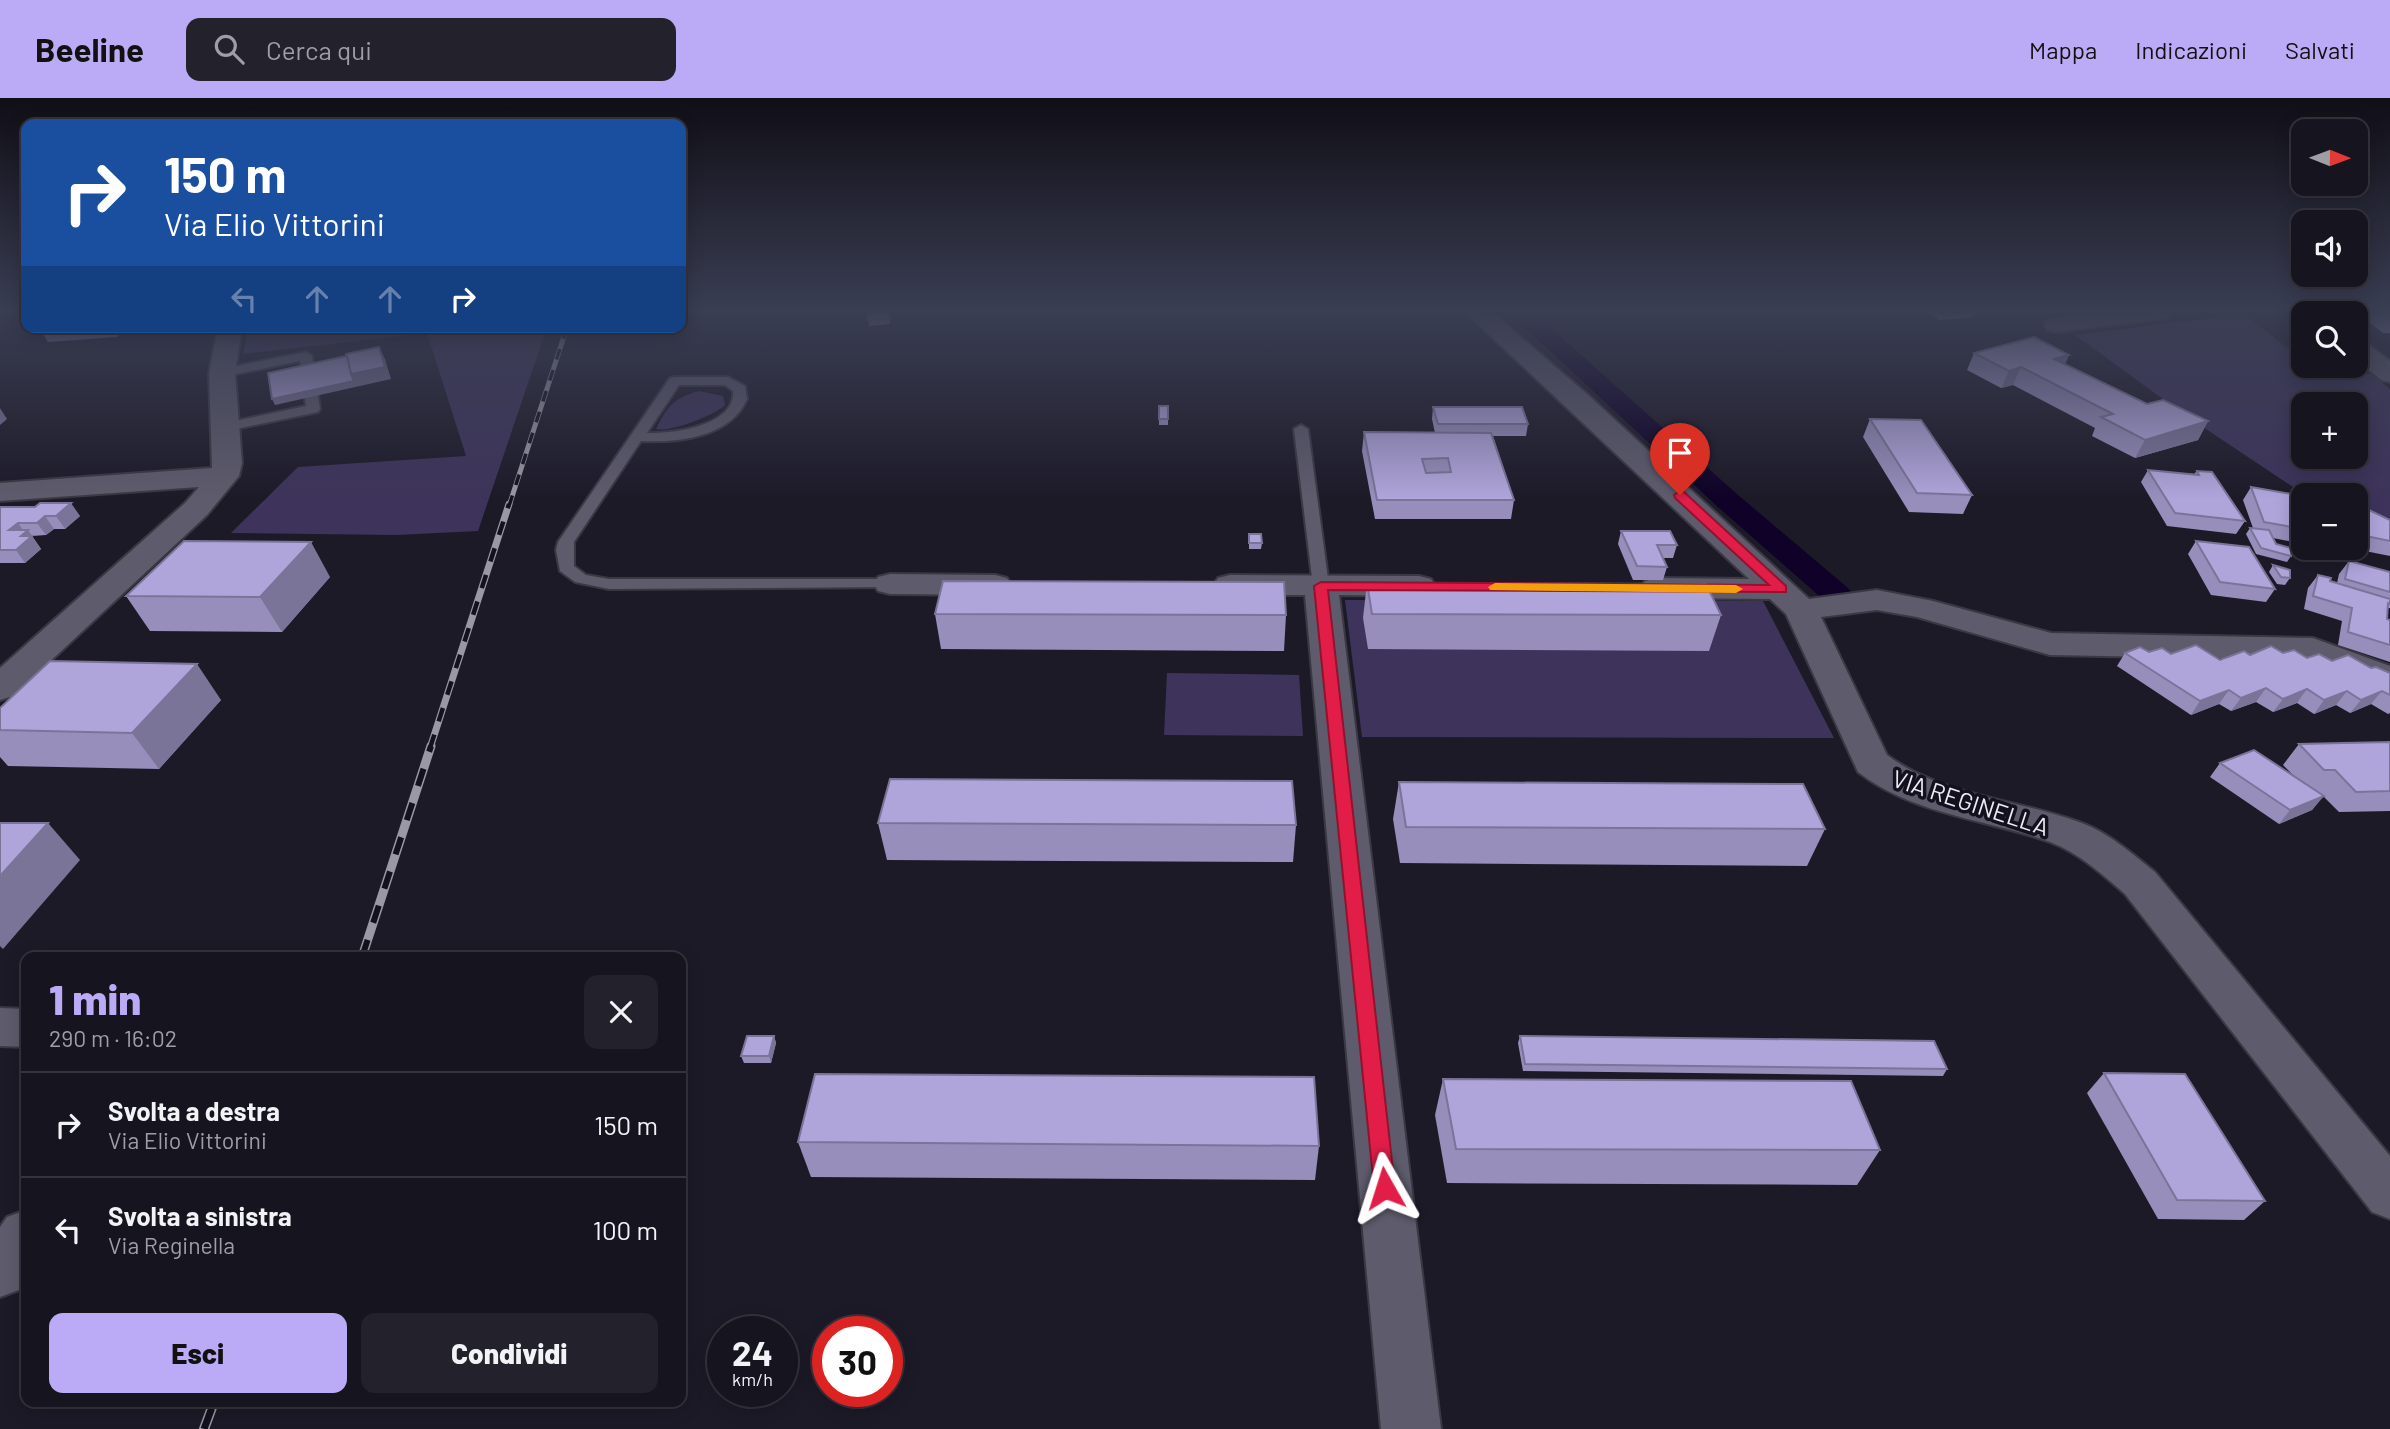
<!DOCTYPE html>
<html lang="it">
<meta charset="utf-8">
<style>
body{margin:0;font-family:Barlow,sans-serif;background:#23212b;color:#f1f3f6;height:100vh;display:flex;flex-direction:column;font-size:26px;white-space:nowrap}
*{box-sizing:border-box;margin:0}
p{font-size:23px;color:#9e9ea4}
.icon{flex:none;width:38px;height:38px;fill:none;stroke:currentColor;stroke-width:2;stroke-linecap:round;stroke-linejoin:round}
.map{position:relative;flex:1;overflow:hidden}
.drawer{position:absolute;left:21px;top:854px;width:665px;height:455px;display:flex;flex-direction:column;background:#16141e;border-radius:14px;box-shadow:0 4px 18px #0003,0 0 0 2px #35333c}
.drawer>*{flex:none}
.top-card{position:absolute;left:21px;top:21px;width:665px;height:214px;border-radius:14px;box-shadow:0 4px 18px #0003,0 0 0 2px #35333c;background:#1a4fa0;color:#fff;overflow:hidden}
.needle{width:46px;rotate:91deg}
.tools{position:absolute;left:2291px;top:21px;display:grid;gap:14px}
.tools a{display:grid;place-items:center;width:77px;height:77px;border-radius:14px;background:#16141e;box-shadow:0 4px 18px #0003,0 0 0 2px #35333c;font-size:35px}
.speed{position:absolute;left:707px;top:1218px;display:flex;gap:14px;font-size:35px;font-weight:700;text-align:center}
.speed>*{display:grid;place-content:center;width:91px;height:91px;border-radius:50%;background:#16141e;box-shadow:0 4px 18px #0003,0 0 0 2px #35333c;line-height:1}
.speed small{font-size:18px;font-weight:400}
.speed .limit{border:10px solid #d22;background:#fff;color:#111}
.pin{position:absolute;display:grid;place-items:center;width:60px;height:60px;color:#fff;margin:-72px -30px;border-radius:50% 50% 50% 0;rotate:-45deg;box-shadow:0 0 7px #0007}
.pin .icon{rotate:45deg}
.me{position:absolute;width:77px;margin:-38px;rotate:354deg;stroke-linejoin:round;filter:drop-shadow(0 0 5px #0008)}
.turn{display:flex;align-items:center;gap:24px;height:147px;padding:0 28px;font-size:32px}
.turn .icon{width:91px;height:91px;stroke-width:2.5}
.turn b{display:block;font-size:49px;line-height:60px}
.lanes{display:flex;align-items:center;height:66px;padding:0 28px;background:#0003;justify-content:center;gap:35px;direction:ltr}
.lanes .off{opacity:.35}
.round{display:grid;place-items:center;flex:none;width:74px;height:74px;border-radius:14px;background:#23212b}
.summary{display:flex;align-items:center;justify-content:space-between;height:119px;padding:0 28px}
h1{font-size:42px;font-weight:800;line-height:52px;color:#bbaaf6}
.button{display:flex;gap:14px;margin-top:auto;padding:14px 28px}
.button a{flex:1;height:80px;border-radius:14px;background:#bbaaf6;color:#111;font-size:28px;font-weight:800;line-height:80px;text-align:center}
.button a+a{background:#23212b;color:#f1f3f6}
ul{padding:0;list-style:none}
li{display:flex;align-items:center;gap:21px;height:105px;padding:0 28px;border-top:2px solid #35333c}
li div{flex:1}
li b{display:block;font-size:26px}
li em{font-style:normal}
header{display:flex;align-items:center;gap:42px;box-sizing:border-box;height:98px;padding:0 35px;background:#bbaaf6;color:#111}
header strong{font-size:33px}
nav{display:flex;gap:38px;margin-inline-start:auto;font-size:24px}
.search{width:490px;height:63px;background:#23212b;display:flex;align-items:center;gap:18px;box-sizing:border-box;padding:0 24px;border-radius:14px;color:#9e9ea4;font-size:26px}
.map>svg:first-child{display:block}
.green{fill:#3e345b;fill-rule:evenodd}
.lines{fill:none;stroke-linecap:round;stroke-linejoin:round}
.canal{fill:#0f0127;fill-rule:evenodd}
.service-casing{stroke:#3a3843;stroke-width:4}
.minor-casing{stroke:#3a3843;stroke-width:4}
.service{fill:#5e5b6c;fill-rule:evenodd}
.minor{fill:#5e5b6c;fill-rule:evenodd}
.rail-far3-casing{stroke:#9a98a4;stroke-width:5}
.rail-far2-casing{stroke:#9a98a4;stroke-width:7}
.rail-far1-casing{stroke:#9a98a4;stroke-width:9}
.rail-casing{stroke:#9a98a4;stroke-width:10}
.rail-far3{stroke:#14111e;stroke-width:3.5;stroke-dasharray:11;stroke-linecap:butt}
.rail-far2{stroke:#14111e;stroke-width:4.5;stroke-dasharray:14;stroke-linecap:butt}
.rail-far1{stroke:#14111e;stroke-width:6;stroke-dasharray:18;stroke-linecap:butt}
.rail{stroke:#14111e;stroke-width:7;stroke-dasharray:22;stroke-linecap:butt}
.wall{fill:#978ebc}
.shaded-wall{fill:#7b7499}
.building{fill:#b0a5db;stroke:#7b7499;stroke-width:2;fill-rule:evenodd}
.route{fill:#e11d48;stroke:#92132f;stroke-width:2}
.slow{fill:#f59e0b}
.labels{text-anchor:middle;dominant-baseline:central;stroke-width:7;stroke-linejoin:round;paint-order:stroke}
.street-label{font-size:24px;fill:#edebf5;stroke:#14111e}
</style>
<header>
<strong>Beeline</strong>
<div class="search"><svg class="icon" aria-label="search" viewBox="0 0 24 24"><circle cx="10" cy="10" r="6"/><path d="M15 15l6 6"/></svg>Cerca qui</div>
<nav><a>Mappa</a><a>Indicazioni</a><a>Salvati</a></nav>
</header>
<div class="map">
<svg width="2390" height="1331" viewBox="0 0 2390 1331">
<rect width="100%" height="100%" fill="#1d1a28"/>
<g class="green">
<path d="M2244 216 2303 262V268L2315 271 2371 276 2390 291V424L2356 419V397H2305L2182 315 2075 237ZM2303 306H2356V359H2303Z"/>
<polygon points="248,229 547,229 478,433 396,437 231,435 298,369 466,358 427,235 243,256"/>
<path d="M699 293 723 298 725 307C715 317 669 335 656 331 667 308 674 300 699 293Z"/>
<polygon points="1345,502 1763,503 1834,640 1362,639"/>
<polygon points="1167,575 1299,577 1303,638 1164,637"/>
</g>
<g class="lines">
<polygon class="canal" points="1508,214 1533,214 1738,397 1848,490 1853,497 1848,504 1837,506 1826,504 1718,409"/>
<g class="service-casing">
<g id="service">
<polygon points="306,254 312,258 320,311 318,314 226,333 221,332 221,326 306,308 300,263 222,279 217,278 217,272"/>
<path d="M675 279H728L745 288 747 301C731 339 678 345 641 343L574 444V468L586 477 609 481H890L896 483 898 486 896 489 609 491 575 484 560 473 556 452 558 444 670 280ZM679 287H725L733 293C736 328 672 336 647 335Z"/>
<polygon points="1301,327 1308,331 1329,488 1321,493 1313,488 1294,331"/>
</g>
</g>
<g class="minor-casing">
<g id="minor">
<path d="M1465 214H1492L1588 297 1809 501 1877 492 1933 503 2051 535 2313 540 2390 568V592L2308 562 2050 557 1917 519 1877 512 1821 519 1887 657C1942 698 2016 701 2079 724 2108 734 2131 755 2155 774L2390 1058V1121L2372 1114 2125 796C2102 776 2079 755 2050 744 1987 721 1913 717 1858 674L1786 516 1770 501 1657 500 1645 497 1641 490 1645 483 1657 480 1749 481Z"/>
<polygon points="2099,214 2171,214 2168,219 2159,221 2056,234 2047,232 2044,227 2047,222"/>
<polygon points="2300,214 2325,214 2325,215 2303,215 2303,218"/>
<polygon points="218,229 242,229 235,275 242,365 239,378 207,417 13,598 0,602 0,570 185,405 199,389 0,403 0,385 212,370 209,275"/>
<polygon points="2356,241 2365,244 2390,263 2390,284 2381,282 2356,261"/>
<polygon points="890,476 995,477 1007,480 1011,487 1007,494 995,497 890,496 878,493 874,486 878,479"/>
<polygon points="1230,477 1419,478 1431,481 1435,488 1431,495 1419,498 1339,497 1441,1331 1381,1331 1305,497 1230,497 1218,494 1214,487 1218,480"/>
<polygon points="0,910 26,911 26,949 0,948"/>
<polygon points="26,1112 26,1182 19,1192 0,1199 0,1129 7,1119"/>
</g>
</g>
<use href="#service" class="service"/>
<use href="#minor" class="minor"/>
<g class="rail-far3-casing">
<polyline id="rail-far3" points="509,408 567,229"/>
</g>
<g class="rail-far2-casing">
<polyline id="rail-far2" points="430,650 509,406"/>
</g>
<g class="rail-far1-casing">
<polyline id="rail-far1" points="362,859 431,648"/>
</g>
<g class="rail-casing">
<polyline id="rail" points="204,1331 214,1304"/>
</g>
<use href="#rail-far3" class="rail-far3"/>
<use href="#rail-far2" class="rail-far2"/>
<use href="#rail-far1" class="rail-far1"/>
<use href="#rail" class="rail"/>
</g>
<g class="wall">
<polygon points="889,214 890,226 869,228 868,222"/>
<polygon points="1928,214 1976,214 1974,219 1939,222"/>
<polygon points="2369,214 2390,214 2390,235 2383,235 2365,221"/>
<polygon points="45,229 127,229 117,239 48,244 41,233"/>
<polygon points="1974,255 2069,257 2065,266 2147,306 2208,323 2198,342 2135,360 2092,338 2095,330 2013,287 2001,290 1967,272"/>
<rect x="1159" y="308" width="9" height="19"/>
<polygon points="1433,309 1528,326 1526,338 1493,338 1514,402 1511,421 1375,421 1362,353 1364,334 1435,335 1432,321"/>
<polygon points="1870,321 1972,397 1963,416 1909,414 1863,339"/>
<polygon points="2148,372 2194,376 2197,373 2245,423 2236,436 2167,428 2141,384"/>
<polygon points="2251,389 2303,398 2303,446 2273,440 2276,446 2291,458 2287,464 2256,456 2246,436 2250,430 2253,430 2243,402"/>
<polygon points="0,409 80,418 65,431 54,431 46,437 32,438 41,451 25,465 0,465"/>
<polygon points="2356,410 2390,422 2390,458 2350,450 2356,450"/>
<polygon points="1621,433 1677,447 1673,460 1663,460 1667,469 1663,482 1633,482 1618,446"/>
<polygon points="1249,436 1262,445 1261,451 1249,451"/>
<polygon points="2196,443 2275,491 2266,504 2211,497 2188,456"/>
<polygon points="2349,463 2390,474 2390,510 2389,510 2387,511 2387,521 2390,522 2390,564 2338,547 2342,523 2304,511 2308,490 2318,477 2330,483 2337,485 2339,476"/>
<polygon points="2273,467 2290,480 2285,487 2277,486 2269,474"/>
<polygon points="330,479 282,534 150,533 126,498"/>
<polygon points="1367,485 1721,517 1709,553 1368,551 1363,520"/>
<polygon points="935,516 1286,517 1284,553 941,551"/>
<polygon points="2149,554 2171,556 2220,562 2250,557 2283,555 2371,570 2390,575 2390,615 2388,616 2371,606 2350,615 2336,607 2314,616 2297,605 2273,614 2256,604 2231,613 2219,606 2191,617 2117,568 2125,555"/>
<polygon points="221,602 159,671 8,668 0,659 0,610"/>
<polygon points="2390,644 2390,713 2339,714 2323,698 2312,712 2279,726 2210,679 2220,665 2294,678 2283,667 2299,646"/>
<polygon points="1399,684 1825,731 1807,768 1400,765 1393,721"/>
<polygon points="878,725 1296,727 1293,764 887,762"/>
<polygon points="774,938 776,945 771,965 744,965 741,958"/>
<polygon points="1520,938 1947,971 1943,978 1523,973 1518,945"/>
<polygon points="2104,975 2265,1103 2244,1122 2158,1121 2087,995"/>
<polygon points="1443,981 1880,1052 1857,1087 1447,1085 1435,1017"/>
<polygon points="798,1044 1319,1048 1315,1082 811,1079"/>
</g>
<g class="shaded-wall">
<polygon points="111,229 127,229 117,239"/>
<polygon points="137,229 188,229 187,231 140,235"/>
<polygon points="379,249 385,261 391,281 275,307 272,301 351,276"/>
<polygon points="2069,257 2061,274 2054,261"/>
<polygon points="2021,269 2013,287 2001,290 2009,273"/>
<polygon points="0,310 7,321 0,327"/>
<polygon points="2208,323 2198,342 2135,360 2145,342"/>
<polygon points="71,405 80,418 65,431 56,418"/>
<polygon points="45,418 54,431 46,437 37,425"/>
<polygon points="18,425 25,435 28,432 41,451 25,465 16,452 9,432"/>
<polygon points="311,444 330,479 282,534 260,499"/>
<polygon points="197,566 221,602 159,671 132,635"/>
<polygon points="2266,590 2256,604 2231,613 2241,600"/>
<polygon points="2307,591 2297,605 2273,614 2283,601"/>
<polygon points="2229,592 2219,606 2191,617 2200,603"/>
<polygon points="2347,593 2336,607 2314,616 2324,602"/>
<polygon points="2382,593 2371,606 2350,615 2361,602"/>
<polygon points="2324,698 2312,712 2279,726 2290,712"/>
<polygon points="48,725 80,762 3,851 0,848 0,778"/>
<polygon points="774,938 776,945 771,965 769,958"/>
</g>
<g class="building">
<polygon points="868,214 889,214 889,220 868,222"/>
<polygon points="2379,214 2390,214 2390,223"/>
<polygon points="45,229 84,229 41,233"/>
<polygon points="2034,239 2069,257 2054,261 2147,306 2163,302 2208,323 2145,342 2101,319 2113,316 2021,269 2009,273 1974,255"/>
<polygon points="379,249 385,269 351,276 346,256"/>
<polygon points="347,258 351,276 354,283 272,301 268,275"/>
<rect x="1159" y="308" width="9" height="13"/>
<polygon points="1433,309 1522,309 1528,326 1438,326"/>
<polygon points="1870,321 1921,322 1972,397 1917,395"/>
<path d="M1364 334 1491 335 1514 402H1377ZM1448 360 1451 374 1426 375 1422 361Z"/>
<polygon points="2148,372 2199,377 2197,373 2212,374 2245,423 2175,415"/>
<polygon points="2251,389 2303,398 2303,431 2264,424"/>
<polygon points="40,405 71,405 56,418 45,418 37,425 18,425 9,432 28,432 21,438 32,438 16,452 0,452 0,409 35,409"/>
<polygon points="2356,410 2369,412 2390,422 2390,443 2356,436"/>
<polygon points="2250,430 2269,432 2276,446 2291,450 2291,458 2261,450"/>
<polygon points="1621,433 1670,433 1677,447 1657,447 1667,469 1637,468"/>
<polygon points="1249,436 1261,436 1262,445 1249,445"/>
<polygon points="184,443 311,444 260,499 126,498"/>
<polygon points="2196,443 2249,449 2275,491 2220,484"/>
<polygon points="2349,463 2390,474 2390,494 2345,481"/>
<polygon points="2273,467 2290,472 2290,480 2281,479"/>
<polygon points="2318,477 2331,480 2330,483 2390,501 2390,506 2388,505 2387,521 2390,522 2390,547 2348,534 2352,510 2313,498"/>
<polygon points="943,483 1284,484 1286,517 935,516"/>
<polygon points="1367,485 1706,486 1721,517 1372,516"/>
<polygon points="2196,547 2220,562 2244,553 2250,557 2271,548 2283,555 2294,552 2307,560 2319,556 2332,563 2348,557 2371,570 2376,569 2390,575 2390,597 2382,593 2361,602 2347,593 2324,602 2307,591 2283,601 2266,590 2241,600 2229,592 2200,603 2125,555 2140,549 2149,554 2162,550 2171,556"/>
<polygon points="50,563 197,566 132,635 0,632 0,610"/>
<polygon points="2390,644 2390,693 2356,694 2335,672 2324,672 2299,646"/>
<polygon points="2254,652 2324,698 2290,712 2220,665"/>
<polygon points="890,681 1292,683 1296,727 878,725"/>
<polygon points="1399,684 1803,686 1825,731 1406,729"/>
<polygon points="0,725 48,725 0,778"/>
<polygon points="747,938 774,938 769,958 741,958"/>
<polygon points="1520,938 1934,943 1947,971 1525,966"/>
<polygon points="2104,975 2185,976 2265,1103 2177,1102"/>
<polygon points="815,976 1314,979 1319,1048 798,1044"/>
<polygon points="1443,981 1851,983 1880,1052 1456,1051"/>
</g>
<linearGradient id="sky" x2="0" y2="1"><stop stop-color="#100e16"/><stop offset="0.53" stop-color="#3a3e53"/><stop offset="1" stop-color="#3a3e53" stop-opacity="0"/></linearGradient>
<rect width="2390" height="401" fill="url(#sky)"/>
<polygon class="route" points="1680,393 1684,394 1786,488 1786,494 1328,492 1395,1090 1392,1097 1385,1100 1377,1097 1374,1090 1314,488 1321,484 1769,487 1675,400 1674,397"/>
<polygon class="slow" points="1495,485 1736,487 1743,491 1736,495 1490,492 1488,489"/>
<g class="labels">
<g class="street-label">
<text transform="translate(1971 704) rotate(18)">VIA REGINELLA</text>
</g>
</g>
</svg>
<div class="tools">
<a><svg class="needle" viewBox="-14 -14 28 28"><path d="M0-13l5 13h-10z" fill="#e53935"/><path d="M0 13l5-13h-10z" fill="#9e9ea4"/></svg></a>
<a><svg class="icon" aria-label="sound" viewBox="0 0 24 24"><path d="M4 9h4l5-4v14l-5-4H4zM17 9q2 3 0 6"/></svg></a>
<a><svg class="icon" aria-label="search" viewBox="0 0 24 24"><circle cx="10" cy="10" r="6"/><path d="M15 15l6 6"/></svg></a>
<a>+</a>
<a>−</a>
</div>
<div class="speed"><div>24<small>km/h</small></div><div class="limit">30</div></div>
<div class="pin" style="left:1680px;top:397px;background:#d93025"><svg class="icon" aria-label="arrive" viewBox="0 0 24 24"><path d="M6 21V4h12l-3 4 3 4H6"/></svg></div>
<svg class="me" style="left:1385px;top:1090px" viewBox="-20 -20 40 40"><path d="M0-17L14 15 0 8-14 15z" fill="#e11d48" stroke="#fff" stroke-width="4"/></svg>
<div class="top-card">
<div class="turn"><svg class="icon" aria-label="right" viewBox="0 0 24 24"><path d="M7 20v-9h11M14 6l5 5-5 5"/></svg><div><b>150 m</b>Via Elio Vittorini</div></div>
<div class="lanes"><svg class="icon off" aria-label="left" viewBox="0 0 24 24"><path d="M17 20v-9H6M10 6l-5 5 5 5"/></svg><svg class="icon off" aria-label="ahead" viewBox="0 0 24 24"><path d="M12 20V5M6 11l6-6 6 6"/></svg><svg class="icon off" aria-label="ahead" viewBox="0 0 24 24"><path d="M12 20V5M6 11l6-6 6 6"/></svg><svg class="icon" aria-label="right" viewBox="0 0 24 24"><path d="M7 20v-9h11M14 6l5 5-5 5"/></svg></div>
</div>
<section class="drawer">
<div class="summary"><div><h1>1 min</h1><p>290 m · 16:02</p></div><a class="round"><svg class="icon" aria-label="close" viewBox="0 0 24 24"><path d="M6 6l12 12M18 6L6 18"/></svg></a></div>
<ul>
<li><svg class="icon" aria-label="right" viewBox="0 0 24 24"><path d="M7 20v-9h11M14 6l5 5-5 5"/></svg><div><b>Svolta a destra</b><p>Via Elio Vittorini</p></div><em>150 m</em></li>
<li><svg class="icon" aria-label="left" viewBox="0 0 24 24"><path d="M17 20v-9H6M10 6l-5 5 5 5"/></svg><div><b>Svolta a sinistra</b><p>Via Reginella</p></div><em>100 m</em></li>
</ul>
<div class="button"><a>Esci</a><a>Condividi</a></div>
</section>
</div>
